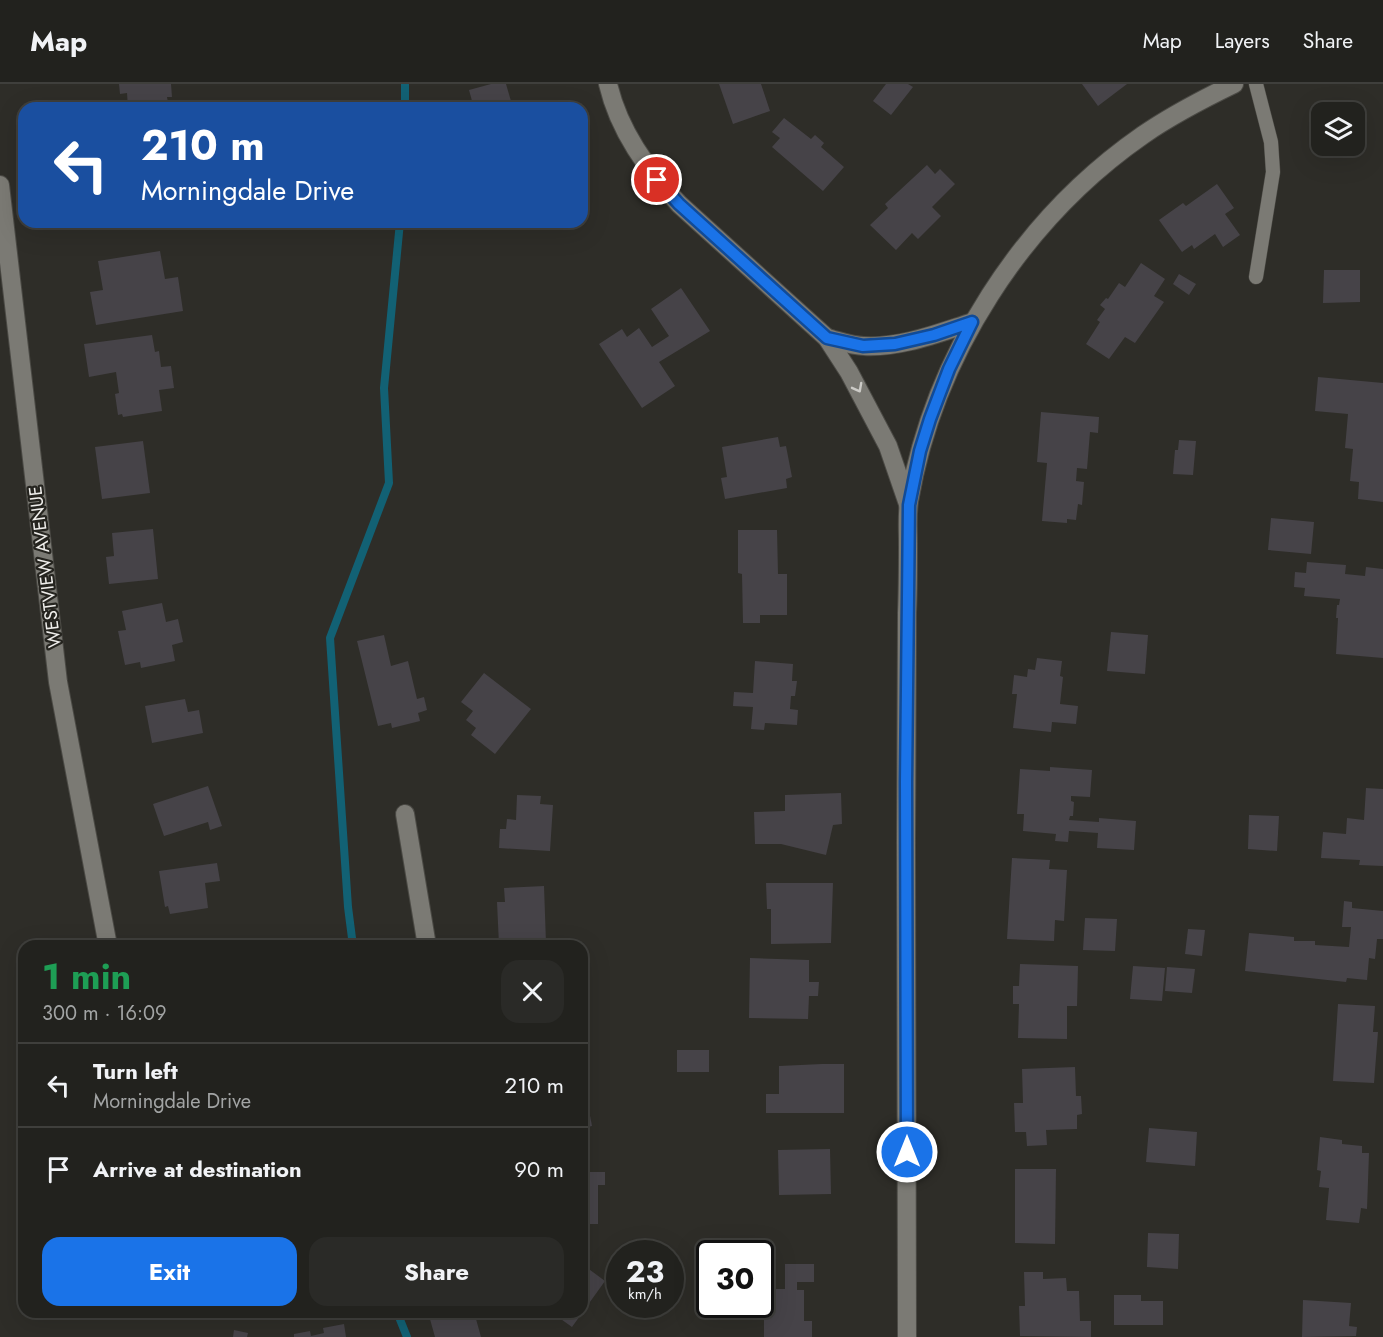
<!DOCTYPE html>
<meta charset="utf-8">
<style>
body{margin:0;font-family:Jost,sans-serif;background:#2a2a27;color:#f1f3f6;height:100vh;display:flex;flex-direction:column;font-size:22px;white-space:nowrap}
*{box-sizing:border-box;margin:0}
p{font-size:20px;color:#a2a4a4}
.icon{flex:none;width:33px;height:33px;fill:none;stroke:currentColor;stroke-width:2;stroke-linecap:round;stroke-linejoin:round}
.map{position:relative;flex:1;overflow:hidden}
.panel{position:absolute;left:18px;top:856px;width:570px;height:378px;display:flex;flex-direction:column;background:#22221e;border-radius:18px;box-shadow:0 6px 24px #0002,0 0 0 2px #3f3f3c}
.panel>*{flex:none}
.top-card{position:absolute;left:18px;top:18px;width:570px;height:126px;border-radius:18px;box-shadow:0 6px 24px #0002,0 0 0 2px #3f3f3c;background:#1a4fa0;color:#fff;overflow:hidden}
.buttons{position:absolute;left:1311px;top:18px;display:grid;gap:12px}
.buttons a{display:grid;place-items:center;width:54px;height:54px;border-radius:12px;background:#22221e;box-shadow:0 6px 24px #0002,0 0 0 2px #3f3f3c;font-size:30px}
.speed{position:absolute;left:606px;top:1156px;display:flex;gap:12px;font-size:30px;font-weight:700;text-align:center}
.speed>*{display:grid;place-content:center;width:78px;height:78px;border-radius:50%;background:#22221e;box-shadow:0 6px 24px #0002,0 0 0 2px #3f3f3c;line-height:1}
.speed small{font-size:15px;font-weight:400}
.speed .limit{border:3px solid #111;border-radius:9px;background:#fff;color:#111}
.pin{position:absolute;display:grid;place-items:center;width:51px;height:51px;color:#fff;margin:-26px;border:3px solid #fff;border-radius:50%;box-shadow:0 2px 6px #0007}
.me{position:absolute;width:66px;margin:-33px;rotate:0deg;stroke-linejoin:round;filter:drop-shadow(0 0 4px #0008)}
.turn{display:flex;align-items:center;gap:21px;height:126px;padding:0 24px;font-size:27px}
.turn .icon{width:78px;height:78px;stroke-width:2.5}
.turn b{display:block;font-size:42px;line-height:51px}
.round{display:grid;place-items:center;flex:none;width:63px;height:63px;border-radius:18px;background:#2a2a27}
.overview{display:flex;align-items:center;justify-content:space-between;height:102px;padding:0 24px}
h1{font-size:36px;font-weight:700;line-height:45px;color:#1e9e55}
.primary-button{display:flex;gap:12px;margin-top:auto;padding:12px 24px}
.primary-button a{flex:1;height:69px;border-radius:18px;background:#1a73e8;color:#fff;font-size:24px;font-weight:700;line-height:69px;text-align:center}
.primary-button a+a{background:#2a2a27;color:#f1f3f6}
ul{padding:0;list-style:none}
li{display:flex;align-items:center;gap:18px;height:84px;padding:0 24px;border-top:2px solid #3f3f3c}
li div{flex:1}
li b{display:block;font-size:22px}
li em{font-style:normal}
header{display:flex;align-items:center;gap:36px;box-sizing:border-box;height:84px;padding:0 30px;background:#22221e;border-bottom:2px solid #3f3f3c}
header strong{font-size:28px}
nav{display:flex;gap:33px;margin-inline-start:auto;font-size:21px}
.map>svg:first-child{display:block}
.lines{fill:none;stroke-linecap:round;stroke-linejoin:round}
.stream{stroke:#126174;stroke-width:8}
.building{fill:#464348}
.lane-casing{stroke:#4b4a45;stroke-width:15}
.street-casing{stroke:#4b4a45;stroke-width:20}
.lane{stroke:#7b7a74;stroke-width:14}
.street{stroke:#7b7a74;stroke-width:18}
.oneway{stroke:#cccbc7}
.route-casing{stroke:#114b97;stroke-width:15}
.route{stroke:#1a73e8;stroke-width:10}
.labels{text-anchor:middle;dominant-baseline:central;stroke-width:4.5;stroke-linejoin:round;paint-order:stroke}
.street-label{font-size:18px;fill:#efeeeb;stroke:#25241f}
</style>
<header>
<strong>Map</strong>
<nav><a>Map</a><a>Layers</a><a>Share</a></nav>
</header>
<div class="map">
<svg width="1383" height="1253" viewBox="0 0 1383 1253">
<rect width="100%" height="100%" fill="#2e2d28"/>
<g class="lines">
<g class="stream">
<polyline points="405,0 405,24"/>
<polyline points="353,862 348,823 330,554 389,399 384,304 400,138"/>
<polyline points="397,1228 407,1253"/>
</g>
</g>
<g class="building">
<polygon points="119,0 171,0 172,13 167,13 169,24 128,24 127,9 120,10"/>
<polygon points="491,0 506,0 513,24 474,24 469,6"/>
<polygon points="719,0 761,0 770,27 733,40"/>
<polygon points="886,0 908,0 913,3 891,31 873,17"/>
<polygon points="1082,0 1127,0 1098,22"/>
<polygon points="98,17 99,24 69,24 69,20"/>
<polygon points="784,34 811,55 815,51 824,59 821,63 844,83 823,107 772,63 780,54 772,48"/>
<polygon points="927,81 935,90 940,85 955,100 932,123 941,132 918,155 912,149 896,166 870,141 888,124 885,120"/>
<polygon points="1217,100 1234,124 1225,130 1240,151 1223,163 1215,150 1194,165 1192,161 1182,168 1159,136 1183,119 1186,122"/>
<polygon points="527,138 545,138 546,139 528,144"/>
<polygon points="160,167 165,195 178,193 183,227 96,241 90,208 103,206 98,177"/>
<polygon points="1141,179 1165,195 1154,212 1164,218 1135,259 1125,253 1109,275 1086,260 1100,238 1097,236 1105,225 1100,221 1106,214 1108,215 1119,199 1125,203"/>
<polygon points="1324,186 1360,186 1360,218 1323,219"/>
<polygon points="1179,190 1196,200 1189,211 1173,200"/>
<polygon points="681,204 710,247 659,278 675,302 642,324 599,260 622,245 627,253 639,244 652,263 669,252 651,225"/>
<polygon points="152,251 155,268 159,267 161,283 171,282 174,304 159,306 162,327 123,333 122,330 118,331 115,310 119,309 116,288 89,293 84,260"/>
<polygon points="1318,293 1383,299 1383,418 1358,415 1359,398 1350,397 1353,365 1345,364 1348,330 1315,327"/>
<polygon points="1041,328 1099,333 1098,349 1090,348 1087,385 1077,384 1076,397 1084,398 1082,421 1078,420 1076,436 1067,435 1067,439 1042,437 1047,379 1037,378"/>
<polygon points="778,353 780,363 786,362 792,393 786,395 787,404 725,415 721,394 727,393 722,363"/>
<polygon points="1179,356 1196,357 1193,391 1173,390 1175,366 1178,366"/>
<polygon points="143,357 150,409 102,415 95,363"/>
<polygon points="1271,434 1314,438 1311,470 1268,466"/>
<polygon points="153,445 158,495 109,500 106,473 114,472 112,449"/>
<polygon points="738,446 777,446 778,490 787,490 787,531 760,531 760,539 743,539 742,490 738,489"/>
<polygon points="1307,478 1346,481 1345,490 1365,492 1366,483 1383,485 1383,574 1336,570 1338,534 1336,534 1337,521 1339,521 1340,515 1304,512 1305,504 1294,503 1295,488 1306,489"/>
<polygon points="162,519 166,538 178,535 183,558 172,561 175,577 141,584 140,578 125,581 118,547 126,546 122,527"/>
<polygon points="1111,548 1148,551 1145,590 1107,587"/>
<polygon points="384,551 391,582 408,577 417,615 424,613 427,626 418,629 420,637 392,644 391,639 378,642 357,557"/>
<polygon points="1037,574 1062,577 1060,592 1063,593 1060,620 1078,622 1076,640 1052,638 1051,648 1013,644 1017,610 1012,610 1014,591 1027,593 1028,585 1035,586"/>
<polygon points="755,577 793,580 792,597 797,597 795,612 791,612 790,625 798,626 797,641 765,639 764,646 751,645 753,623 733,622 734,608 753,609"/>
<polygon points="484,589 531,625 495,670 471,651 476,644 466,636 473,627 461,618"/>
<polygon points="185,615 188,628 199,626 203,649 152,659 145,622"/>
<polygon points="1050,683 1092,686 1090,713 1071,712 1071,717 1074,718 1073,732 1070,732 1069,736 1099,738 1099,734 1136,737 1134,766 1097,764 1098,749 1069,747 1068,758 1055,757 1056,750 1023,747 1024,730 1017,730 1020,685 1050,687"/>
<polygon points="208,702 222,742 210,746 208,738 164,752 153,720"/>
<polygon points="1366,704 1383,705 1383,782 1359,781 1360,776 1321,774 1323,748 1346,750 1347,734 1364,736"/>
<polygon points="841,709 842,740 833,741 826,771 781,760 755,760 754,728 785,727 785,711"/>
<polygon points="517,711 541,712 540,720 553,721 550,767 499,764 500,745 506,745 507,735 516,736"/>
<polygon points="1249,731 1279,732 1277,767 1248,765"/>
<polygon points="1012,774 1050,776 1049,785 1067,786 1064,837 1055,836 1054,857 1007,855"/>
<polygon points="217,779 220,797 205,799 208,824 170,830 168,822 165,823 159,787"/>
<polygon points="766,799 833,799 831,859 771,860 771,825 767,825"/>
<polygon points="544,802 546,859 499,861 497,818 505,818 504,804"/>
<polygon points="1344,817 1352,818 1352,824 1383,827 1383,855 1377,855 1375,875 1369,874 1367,896 1347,894 1346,898 1245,887 1249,849 1294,853 1294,857 1315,857 1315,861 1349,863 1351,843 1342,843"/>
<polygon points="1085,834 1117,835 1115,867 1083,866"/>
<polygon points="1188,845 1205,846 1202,872 1185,870"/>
<polygon points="750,874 809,876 809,898 819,898 818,912 809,912 808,935 749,934"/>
<polygon points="1020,880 1078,882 1077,922 1067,922 1067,955 1018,954 1019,920 1013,920 1013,902 1019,902"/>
<polygon points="1133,882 1165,884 1162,917 1130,915"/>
<polygon points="1167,883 1195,885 1192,909 1165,907"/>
<polygon points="1338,920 1375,922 1373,948 1378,948 1374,999 1333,997"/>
<rect x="677" y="966" width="32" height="22"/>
<polygon points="822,980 844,980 844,1029 766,1029 766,1010 779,1010 779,982"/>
<polygon points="1075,983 1076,1012 1081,1012 1082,1030 1077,1031 1077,1045 1046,1046 1047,1061 1027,1062 1026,1048 1015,1048 1014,1019 1023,1019 1022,985"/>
<polygon points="582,1006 585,1006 592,1042 582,1044"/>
<polygon points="1149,1044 1197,1048 1195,1082 1146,1078"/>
<polygon points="1320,1053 1342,1056 1342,1060 1362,1062 1362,1069 1369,1069 1367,1125 1361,1124 1359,1139 1326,1136 1329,1104 1319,1103 1321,1087 1317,1086"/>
<polygon points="830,1065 831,1110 779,1111 778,1066"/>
<polygon points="1015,1085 1056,1085 1055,1160 1015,1159"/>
<polygon points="582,1088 605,1088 605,1101 598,1101 598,1140 582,1140"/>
<polygon points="1148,1149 1179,1150 1178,1185 1147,1183"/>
<polygon points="582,1180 605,1197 572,1243 551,1228 582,1228"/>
<polygon points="785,1180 814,1180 814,1198 797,1198 797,1206 804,1206 804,1237 812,1237 812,1253 764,1253 764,1205 785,1205"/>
<polygon points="1024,1188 1043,1188 1043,1195 1066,1194 1067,1207 1079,1207 1080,1237 1091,1237 1091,1253 1020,1252 1019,1222 1025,1222"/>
<polygon points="1114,1211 1141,1211 1141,1217 1163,1217 1163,1241 1114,1241"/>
<polygon points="1303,1216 1351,1219 1349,1242 1357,1243 1356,1252 1302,1253"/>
<polygon points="428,1228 491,1228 492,1232 476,1235 481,1253 435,1253"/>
<polygon points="344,1240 346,1253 294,1253 294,1250 310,1247 311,1252 324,1249 323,1244"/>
<polygon points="234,1246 248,1249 247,1253 233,1253"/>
</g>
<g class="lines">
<g class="lane-casing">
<polyline id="lane" points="1256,0 1271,58 1273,88 1256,193"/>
</g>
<g class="street-casing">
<g id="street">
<path d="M608 0C619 47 647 85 679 120L827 254 849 288 888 362 908 420"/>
<polyline points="0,101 58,598 108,862"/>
<path d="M827 254C839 257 852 262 864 262 901 264 938 249 973 238"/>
<polyline points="405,730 427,862"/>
<path d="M907 1253C907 1088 906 923 906 758 906 682 907 605 907 529 908 505 908 482 908 459 908 445 907 431 909 417 934 272 1022 135 1143 51 1172 31 1203 15 1234 0"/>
</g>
</g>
<use href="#lane" class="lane"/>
<use href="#street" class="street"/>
</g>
<defs><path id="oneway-chevron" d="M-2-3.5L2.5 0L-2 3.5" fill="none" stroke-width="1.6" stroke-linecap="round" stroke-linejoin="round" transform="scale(1.5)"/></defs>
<use class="oneway" href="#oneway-chevron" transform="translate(858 304) rotate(62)"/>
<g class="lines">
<g class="route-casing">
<polyline id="route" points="657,96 679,120 827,254 863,262 895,260 934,251 972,238 949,285 930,335 920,367 909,421 906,698 907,1068"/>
</g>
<use href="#route" class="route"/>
</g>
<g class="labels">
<g class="street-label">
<text transform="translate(45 483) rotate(-97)">WESTVIEW AVENUE</text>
</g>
</g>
</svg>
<div class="buttons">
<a><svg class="icon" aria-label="layers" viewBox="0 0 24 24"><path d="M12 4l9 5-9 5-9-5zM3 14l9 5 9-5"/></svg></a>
</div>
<div class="speed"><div>23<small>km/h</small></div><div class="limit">30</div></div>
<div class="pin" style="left:657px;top:96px;background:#d93025"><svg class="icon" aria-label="arrive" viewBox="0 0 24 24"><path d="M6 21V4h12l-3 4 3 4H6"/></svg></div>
<svg class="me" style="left:907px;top:1068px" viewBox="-20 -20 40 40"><circle r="17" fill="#1a73e8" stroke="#fff" stroke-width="3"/><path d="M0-11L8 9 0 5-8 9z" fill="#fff"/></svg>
<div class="top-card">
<div class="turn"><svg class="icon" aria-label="left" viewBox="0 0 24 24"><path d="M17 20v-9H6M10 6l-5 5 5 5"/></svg><div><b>210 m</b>Morningdale Drive</div></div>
</div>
<section class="panel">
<div class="overview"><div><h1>1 min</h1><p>300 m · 16:09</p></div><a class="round"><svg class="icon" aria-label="close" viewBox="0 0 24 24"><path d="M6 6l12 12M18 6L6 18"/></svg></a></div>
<ul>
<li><svg class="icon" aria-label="left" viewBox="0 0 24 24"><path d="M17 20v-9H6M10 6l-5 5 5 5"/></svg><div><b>Turn left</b><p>Morningdale Drive</p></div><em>210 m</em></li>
<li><svg class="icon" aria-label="arrive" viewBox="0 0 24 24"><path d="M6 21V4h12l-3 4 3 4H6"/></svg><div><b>Arrive at destination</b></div><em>90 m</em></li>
</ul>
<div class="primary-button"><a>Exit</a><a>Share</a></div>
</section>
</div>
